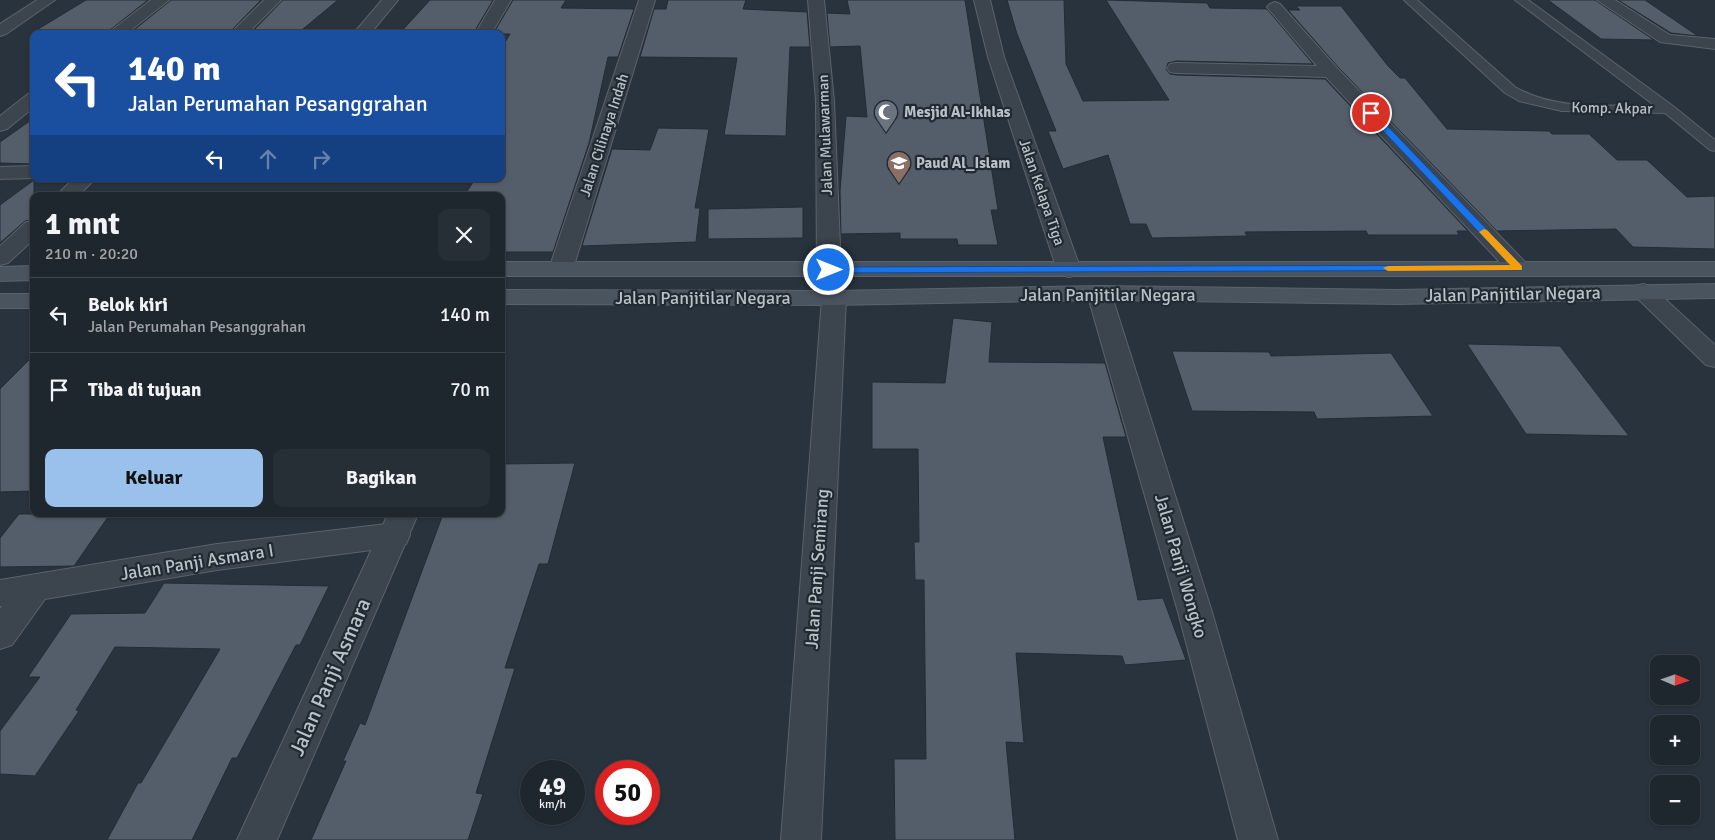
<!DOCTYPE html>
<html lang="id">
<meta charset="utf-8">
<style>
body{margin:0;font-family:Signika,sans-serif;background:#262e36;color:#f1f3f6;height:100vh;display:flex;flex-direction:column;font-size:19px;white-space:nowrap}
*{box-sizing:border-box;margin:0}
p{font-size:16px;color:#a1a5aa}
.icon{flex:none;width:28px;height:28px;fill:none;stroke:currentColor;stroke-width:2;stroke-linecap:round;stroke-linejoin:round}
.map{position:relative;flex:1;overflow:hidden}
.panel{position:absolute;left:30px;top:192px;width:475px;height:325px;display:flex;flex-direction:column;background:#1e262e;border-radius:10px;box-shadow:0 1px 4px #0004,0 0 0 1px #3c434a}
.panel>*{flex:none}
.top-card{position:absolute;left:30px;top:30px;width:475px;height:152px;border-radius:10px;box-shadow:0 1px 4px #0004,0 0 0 1px #3c434a;background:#1a4fa0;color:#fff;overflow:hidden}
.needle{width:32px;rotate:92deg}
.buttons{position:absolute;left:1650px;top:655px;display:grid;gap:10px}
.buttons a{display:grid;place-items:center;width:50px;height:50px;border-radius:10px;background:#1e262e;box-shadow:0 1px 4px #0004,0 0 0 1px #3c434a;font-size:25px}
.speed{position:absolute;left:520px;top:760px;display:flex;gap:10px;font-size:25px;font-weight:700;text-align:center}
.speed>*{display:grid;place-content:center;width:65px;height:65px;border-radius:50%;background:#1e262e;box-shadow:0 1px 4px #0004,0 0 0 1px #3c434a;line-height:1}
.speed small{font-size:12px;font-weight:400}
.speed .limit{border:8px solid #d22;background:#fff;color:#111}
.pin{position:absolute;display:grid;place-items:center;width:42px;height:42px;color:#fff;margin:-21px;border:2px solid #fff;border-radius:50%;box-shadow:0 1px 5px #0007}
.me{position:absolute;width:55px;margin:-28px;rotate:90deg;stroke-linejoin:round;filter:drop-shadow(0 0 4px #0008)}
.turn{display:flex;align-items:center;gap:18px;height:105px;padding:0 15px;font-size:22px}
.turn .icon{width:65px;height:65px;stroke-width:2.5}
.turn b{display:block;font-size:35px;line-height:42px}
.lanes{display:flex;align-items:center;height:48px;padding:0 15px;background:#0003;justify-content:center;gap:25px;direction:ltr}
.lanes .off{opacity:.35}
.round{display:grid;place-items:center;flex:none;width:52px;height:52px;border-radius:10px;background:#262e36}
.head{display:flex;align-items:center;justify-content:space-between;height:85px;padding:0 15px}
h1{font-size:30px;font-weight:800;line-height:38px}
.action{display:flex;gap:10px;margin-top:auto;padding:10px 15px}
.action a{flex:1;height:58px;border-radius:10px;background:#99c1ec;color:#111;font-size:20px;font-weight:800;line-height:58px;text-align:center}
.action a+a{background:#262e36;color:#f1f3f6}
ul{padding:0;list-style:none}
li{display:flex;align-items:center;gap:15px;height:75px;padding:0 15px;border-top:1px solid #3c434a}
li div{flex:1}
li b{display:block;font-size:19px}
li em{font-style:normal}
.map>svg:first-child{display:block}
.building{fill:#545e6a;stroke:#232c34}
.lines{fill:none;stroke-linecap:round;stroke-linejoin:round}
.service-casing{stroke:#5a636b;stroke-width:2}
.minor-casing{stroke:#5a636b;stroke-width:2}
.tertiary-casing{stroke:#5a636b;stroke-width:2}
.secondary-casing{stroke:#5a636b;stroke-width:2}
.service{fill:#3c454d;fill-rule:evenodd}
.minor{fill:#3c454d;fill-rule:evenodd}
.tertiary{fill:#3c454d;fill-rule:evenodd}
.secondary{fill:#4a545f;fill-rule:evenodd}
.route{fill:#1a73e8;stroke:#114b97}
.slow{fill:#f59e0b}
.labels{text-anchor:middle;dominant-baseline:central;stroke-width:4.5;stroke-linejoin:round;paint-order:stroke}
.far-street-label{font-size:15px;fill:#b8c0c8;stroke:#212a32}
.far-poi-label{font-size:15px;font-weight:bold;fill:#b8c0c8;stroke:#212a32;text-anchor:start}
.street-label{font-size:18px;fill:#b8c0c8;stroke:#212a32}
.near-street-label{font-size:21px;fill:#b8c0c8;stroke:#212a32}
</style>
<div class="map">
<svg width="1715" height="840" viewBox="0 0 1715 840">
<rect width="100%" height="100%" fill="#28333d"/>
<g class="building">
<polygon points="86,0 148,0 105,34 30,34"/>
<polygon points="171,0 261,0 228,34 129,34"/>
<polygon points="283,0 338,0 297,34 250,34"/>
<polygon points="430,0 493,0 473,34 399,34"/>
<polygon points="513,0 566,0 561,8 634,9 618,57 608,57 589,143 553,252 501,252 501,196 464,196 475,179 501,179 501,49 510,34 493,34"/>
<polygon points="668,0 746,0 743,9 807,12 810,47 790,47 786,136 724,135 737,58 640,57 654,9 666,9"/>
<polygon points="847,0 965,0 998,210 991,210 998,245 958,245 957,239 900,239 900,233 841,234 840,191 846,116 867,117 860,46 830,47 827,13 850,14"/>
<polygon points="1007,0 1064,0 1066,64 1083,101 1169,100 1106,0 1207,3 1210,8 1267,9 1313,64 1176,61 1168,63 1166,69 1170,74 1176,75 1325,79 1468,231 1457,231 1459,235 1368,235 1366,231 1245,232 1247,236 1152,238 1146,224 1130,224 1108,155 1063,169 1048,131 1056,131 1017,34"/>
<polygon points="1548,0 1595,0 1654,40 1601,39"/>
<polygon points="1618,0 1645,0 1698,36 1671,33"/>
<polygon points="1296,6 1341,6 1388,66 1400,78 1405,78 1447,129 1549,131 1552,134 1589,134 1617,160 1647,160 1687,197 1715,196 1715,249 1633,247 1616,229 1497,231 1338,67 1288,10 1300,10"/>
<polygon points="34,118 34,164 0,163 0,142"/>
<polygon points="658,128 709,129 695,208 700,208 696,242 582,246 612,149 650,150"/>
<polygon points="34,180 34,219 25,221 0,243 0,205"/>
<polygon points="803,207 803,238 708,239 708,209"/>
<polygon points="953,318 992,322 989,362 1105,363 1126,437 1103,437 1138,600 1163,598 1186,660 1125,665 1122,656 1016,653 1024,743 1006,742 1015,840 895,840 894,759 926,759 924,580 915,580 914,542 919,542 918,449 872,449 872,382 945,383"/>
<polygon points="1467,344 1560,346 1629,436 1526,434"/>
<polygon points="1172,351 1269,352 1271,356 1391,353 1433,416 1317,419 1314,412 1192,411"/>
<polygon points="34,355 34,491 0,492 0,389"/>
<polygon points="575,463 548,564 539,564 505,668 515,668 476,793 483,794 468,840 311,840 346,761 343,761 360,723 365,725 443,514 501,514 501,464"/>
<polygon points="19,514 110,514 74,566 0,567 0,538"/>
<polygon points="164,583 329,586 300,645 296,645 237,758 232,758 192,840 107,840 138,783 141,783 220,649 115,647 76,710 79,711 35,776 0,774 0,731 40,677 28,677 71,614 145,613"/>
</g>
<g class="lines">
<g class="service-casing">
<path id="service" d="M1404 0H1417L1515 87C1556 111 1608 105 1654 105L1515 0H1528L1673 106 1715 140V151L1710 150 1665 113 1562 111 1519 101 1505 93Z"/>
</g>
<g class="minor-casing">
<g id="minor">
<polygon points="37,0 55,0 6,34 0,36 0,24"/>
<polygon points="151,0 169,0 126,34 107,34"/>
<polygon points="264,0 281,0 247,34 230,34"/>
<polygon points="382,0 398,0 370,34 353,34"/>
<polygon points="495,0 511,0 491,34 475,34"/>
<polygon points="639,0 655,0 573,269 569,274 561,276 553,274 549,269"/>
<polygon points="808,0 824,0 834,101 841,270 837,275 829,277 821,275 817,270 816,101"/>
<polygon points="974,0 990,0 1004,57 1081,270 1077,275 1069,277 1061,275 1057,270 988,57"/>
<polygon points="1597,0 1615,0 1670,35 1715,39 1715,49 1660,42"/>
<polygon points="1275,2 1280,4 1337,68 1526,263 1530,268 1526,273 1518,275 1510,273 1326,77 1176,73 1170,72 1167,68 1170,64 1176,63 1317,66 1267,7 1270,4"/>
<polygon points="34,93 34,107 7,129 0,131 0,116 28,94"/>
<polygon points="34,166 34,178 0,179 0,167"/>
<polygon points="73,179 95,179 78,196 56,196"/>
<polygon points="34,221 34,239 8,263 0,265 0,246 26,222"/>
<polygon points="1099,286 1107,288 1111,293 1212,612 1278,840 1238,840 1178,612 1087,293 1091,288"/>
<polygon points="834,291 842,293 846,298 821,840 781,840 822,298 826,293"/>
<polygon points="395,523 406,526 410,535 406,544 395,547 217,570 45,599 12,645 0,649 0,609 2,606 0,606 0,580 217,544"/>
</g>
</g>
<g class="tertiary-casing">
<g id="tertiary">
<polygon points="1643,284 1651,286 1715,345 1715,367 1706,365 1635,296 1631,291 1635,286"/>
<polygon points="388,514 418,514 277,840 237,840"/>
</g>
</g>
<g class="secondary-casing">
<g id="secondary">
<rect x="501" y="262" width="1214" height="14"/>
<polygon points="34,266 34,280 0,281 0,267"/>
<polygon points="1715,284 1715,298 1398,304 1099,300 834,305 501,304 501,290 834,291 1099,286 1398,290"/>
<rect x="0" y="294" width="34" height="14"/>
</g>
</g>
<use href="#service" class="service"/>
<use href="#minor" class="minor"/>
<use href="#tertiary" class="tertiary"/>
<use href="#secondary" class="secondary"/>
</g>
<polygon class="route" points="1368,112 1374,112 1522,266 1522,270 829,273 824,270 829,267 1510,265 1368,115"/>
<polygon class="slow" points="1484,229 1487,230 1522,266 1522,270 1388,271 1383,268 1388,266 1510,265 1481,234 1479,232"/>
<defs>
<g id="mosque-pin" transform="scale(1.25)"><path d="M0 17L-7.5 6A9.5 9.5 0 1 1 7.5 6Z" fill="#6b7280" stroke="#212a32"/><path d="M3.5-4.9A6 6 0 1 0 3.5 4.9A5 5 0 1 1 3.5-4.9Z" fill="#fff"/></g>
<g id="school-pin" transform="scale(1.25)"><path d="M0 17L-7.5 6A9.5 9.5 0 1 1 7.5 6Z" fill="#8d6e63" stroke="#212a32"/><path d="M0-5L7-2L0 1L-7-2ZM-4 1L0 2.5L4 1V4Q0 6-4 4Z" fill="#fff"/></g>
</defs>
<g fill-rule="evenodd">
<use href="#mosque-pin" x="886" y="112"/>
<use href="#school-pin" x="899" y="163"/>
</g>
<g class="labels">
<g class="far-street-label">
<text transform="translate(1612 108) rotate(1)">Komp. Akpar</text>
<text transform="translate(604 135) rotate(-72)">Jalan Cilinaya Indah</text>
<text transform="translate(825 135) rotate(-92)">Jalan Mulawarman</text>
<text transform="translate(1042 192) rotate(71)">Jalan Kelapa Tiga</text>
</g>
<g class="far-poi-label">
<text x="904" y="112">Mesjid Al-Ikhlas</text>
<text x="916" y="163">Paud Al_Islam</text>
</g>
<g class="street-label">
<text transform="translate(1513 294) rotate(-1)">Jalan Panjitilar Negara</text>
<text x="1108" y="295">Jalan Panjitilar Negara</text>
<text x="703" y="298">Jalan Panjitilar Negara</text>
<text transform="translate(197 562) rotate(-9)">Jalan Panji Asmara I</text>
<text transform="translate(1181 566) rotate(74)">Jalan Panji Wongko</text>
<text transform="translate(817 569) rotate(-86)">Jalan Panji Semirang</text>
</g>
<g class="near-street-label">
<text transform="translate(330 677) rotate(-66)">Jalan Panji Asmara</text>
</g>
</g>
</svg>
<div class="buttons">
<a><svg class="needle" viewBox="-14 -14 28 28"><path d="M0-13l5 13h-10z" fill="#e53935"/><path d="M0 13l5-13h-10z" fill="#a1a5aa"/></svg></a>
<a>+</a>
<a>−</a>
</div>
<div class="speed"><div>49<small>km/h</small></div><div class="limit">50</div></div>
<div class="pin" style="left:1371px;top:113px;background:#d93025"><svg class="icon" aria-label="arrive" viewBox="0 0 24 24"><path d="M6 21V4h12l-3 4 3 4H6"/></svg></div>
<svg class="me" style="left:829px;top:270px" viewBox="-20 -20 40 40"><circle r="17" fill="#1a73e8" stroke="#fff" stroke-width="3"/><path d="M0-11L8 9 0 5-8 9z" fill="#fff"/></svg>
<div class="top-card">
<div class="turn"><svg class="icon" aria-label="left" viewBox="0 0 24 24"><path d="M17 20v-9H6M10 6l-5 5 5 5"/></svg><div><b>140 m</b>Jalan Perumahan Pesanggrahan</div></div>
<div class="lanes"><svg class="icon" aria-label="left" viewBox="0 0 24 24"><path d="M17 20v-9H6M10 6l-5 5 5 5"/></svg><svg class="icon off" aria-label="ahead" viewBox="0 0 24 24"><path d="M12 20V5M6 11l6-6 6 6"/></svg><svg class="icon off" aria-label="right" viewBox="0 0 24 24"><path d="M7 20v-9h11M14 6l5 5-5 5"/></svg></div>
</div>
<section class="panel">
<div class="head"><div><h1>1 mnt</h1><p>210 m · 20:20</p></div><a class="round"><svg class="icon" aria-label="close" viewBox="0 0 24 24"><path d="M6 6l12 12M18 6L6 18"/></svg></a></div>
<ul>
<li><svg class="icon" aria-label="left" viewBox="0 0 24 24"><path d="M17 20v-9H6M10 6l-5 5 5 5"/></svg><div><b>Belok kiri</b><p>Jalan Perumahan Pesanggrahan</p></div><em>140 m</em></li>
<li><svg class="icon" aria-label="arrive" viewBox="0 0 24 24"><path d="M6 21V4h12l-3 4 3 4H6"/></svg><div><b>Tiba di tujuan</b></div><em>70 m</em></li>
</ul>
<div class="action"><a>Keluar</a><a>Bagikan</a></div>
</section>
</div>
